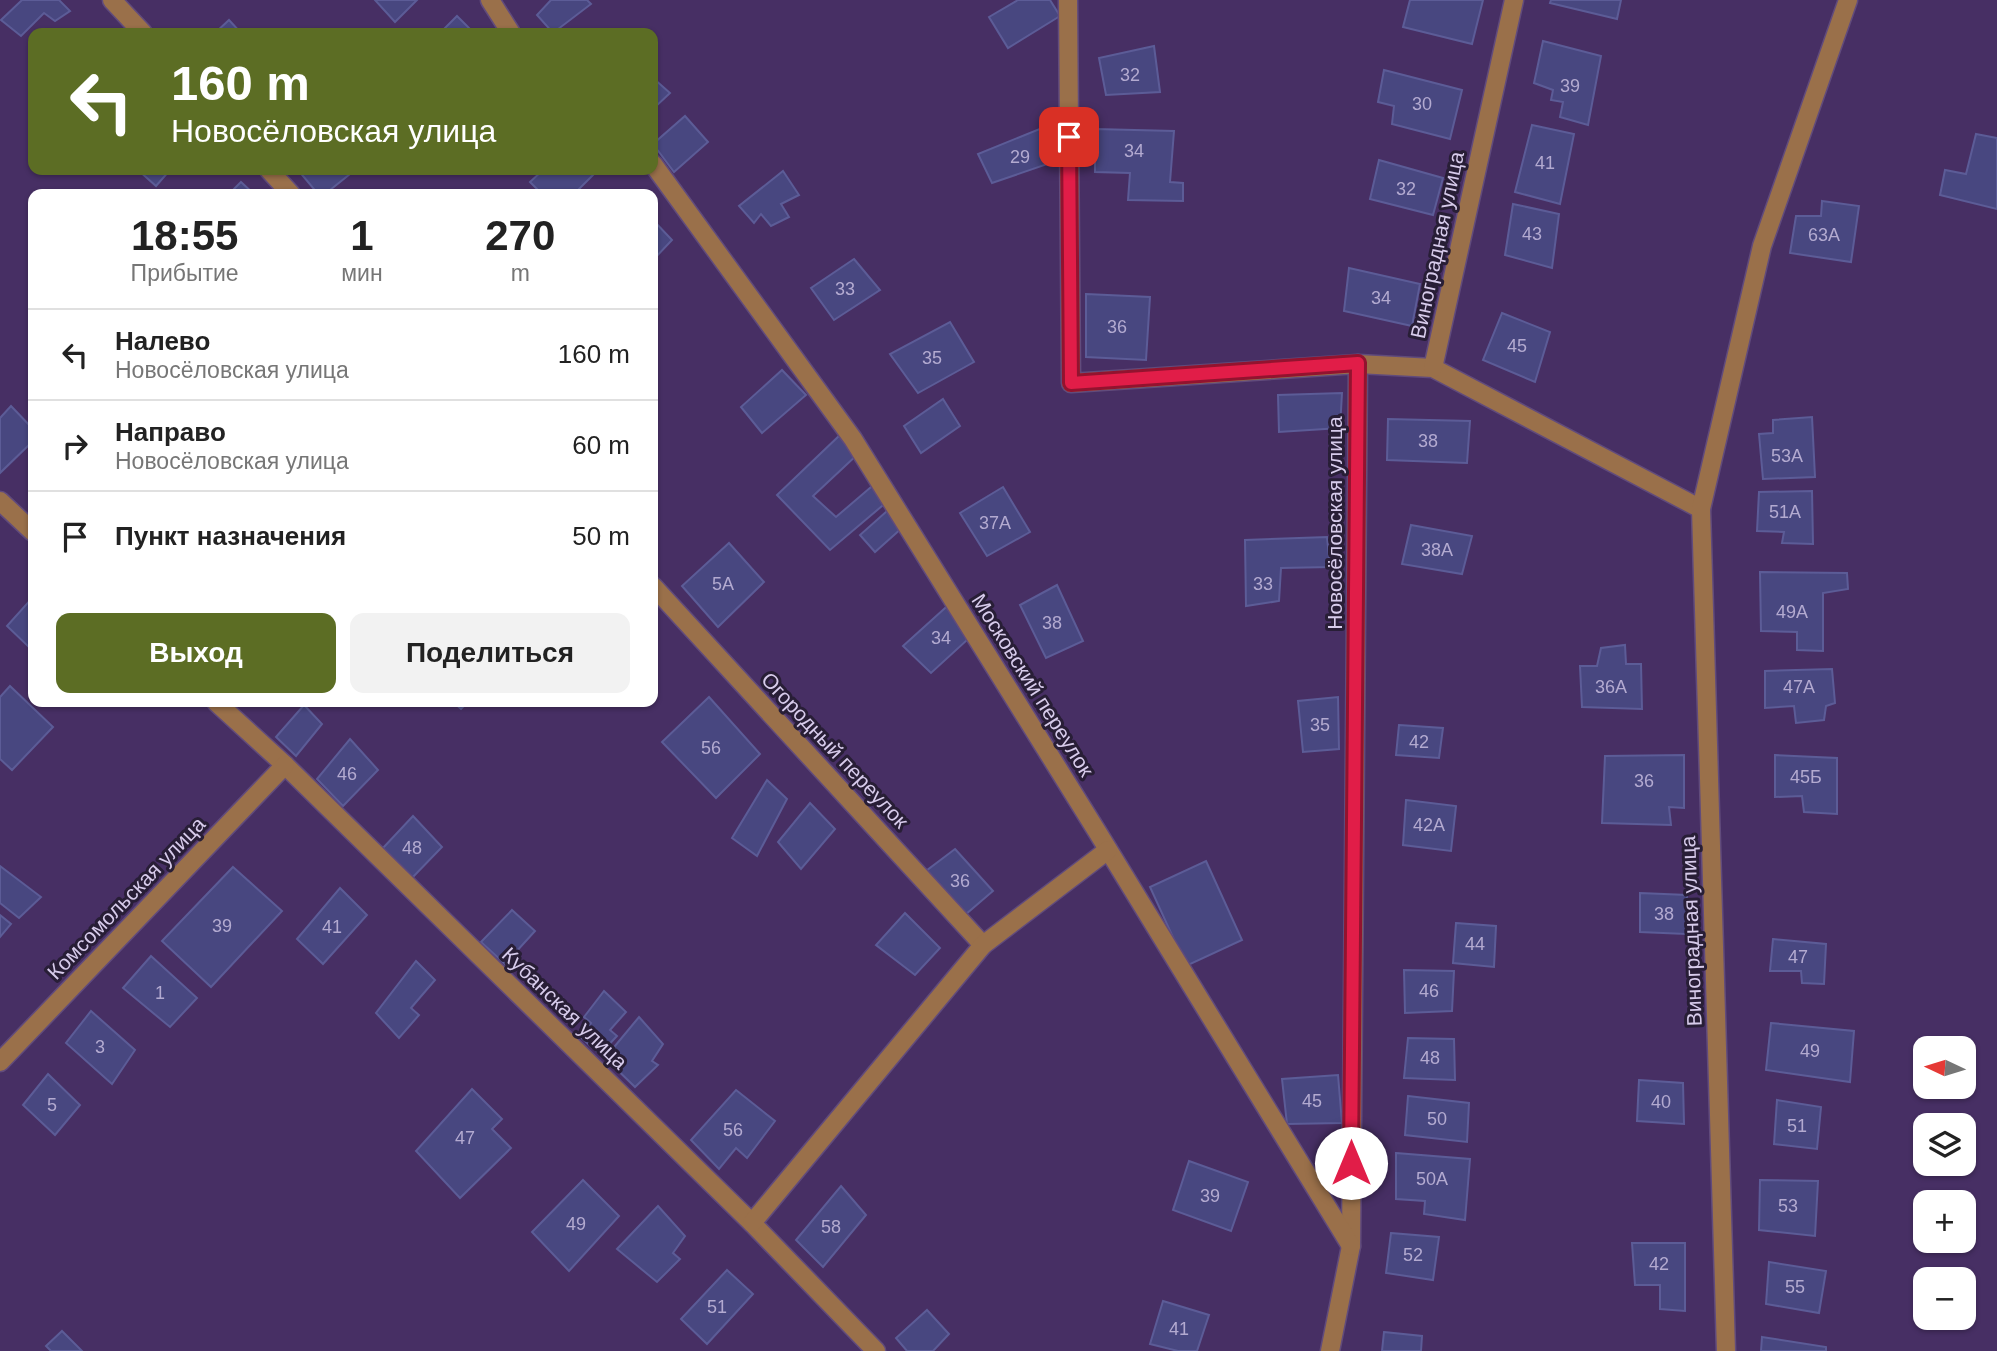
<!DOCTYPE html>
<html lang="ru">
<meta charset="utf-8">
<style>
body{margin:0;font-family:Arial,sans-serif;background:#f2f2f2;color:#222;height:100vh;display:flex;flex-direction:column;font-size:26px;white-space:nowrap}
*{box-sizing:border-box;margin:0}
p{font-size:23px;color:#767676}
.icon{flex:none;width:38px;height:38px;fill:none;stroke:currentColor;stroke-width:2;stroke-linecap:round;stroke-linejoin:round}
.map{position:relative;flex:1;overflow:hidden}
.details{position:absolute;left:28px;top:189px;width:630px;height:518px;display:flex;flex-direction:column;background:#fff;border-radius:14px;box-shadow:0 2px 5px #0004}
.details>*{flex:none}
.hud{position:absolute;left:28px;top:28px;width:630px;height:147px;border-radius:14px;box-shadow:0 2px 5px #0004;background:#5c6d24;color:#fff;overflow:hidden}
.needle{width:46px;rotate:274deg}
.buttons{position:absolute;left:1913px;top:1036px;display:grid;gap:14px}
.buttons a{display:grid;place-items:center;width:63px;height:63px;border-radius:14px;background:#fff;box-shadow:0 2px 5px #0004;font-size:35px}
.pin{position:absolute;display:grid;place-items:center;width:60px;height:60px;color:#fff;margin:-30px;border-radius:14px;box-shadow:0 4px 10px #0006}
.me{position:absolute;width:77px;margin:-38px;rotate:0deg;stroke-linejoin:round;filter:drop-shadow(0 0 5px #0008)}
.turn{display:flex;align-items:center;gap:24px;height:147px;padding:0 28px;font-size:32px}
.turn .icon{width:91px;height:91px;stroke-width:2.5}
.turn b{display:block;font-size:49px;line-height:60px}
.eta{display:flex;justify-content:space-evenly;align-items:center;height:119px;text-align:center}
.eta b{font-size:42px;font-weight:600;line-height:49px}
.primary-button{display:flex;gap:14px;margin-top:auto;padding:14px 28px}
.primary-button a{flex:1;height:80px;border-radius:14px;background:#5c6d24;color:#fff;font-size:28px;font-weight:600;line-height:80px;text-align:center}
.primary-button a+a{background:#f2f2f2;color:#222}
ul{padding:0;list-style:none}
li{display:flex;align-items:center;gap:21px;height:91px;padding:0 28px;border-top:2px solid #e0e0e0}
li div{flex:1}
li b{display:block;font-size:26px}
li em{font-style:normal}
.map>svg:first-child{display:block}
.building{fill:#484780;stroke:#5c5c97;stroke-width:2}
.lines{fill:none;stroke-linecap:round;stroke-linejoin:round}
.minor-casing{stroke:#614b7c;stroke-width:21}
.minor{stroke:#9a704a;stroke-width:18}
.route-casing{stroke:#92132f;stroke-width:18}
.route{stroke:#e11d48;stroke-width:12}
.labels{text-anchor:middle;dominant-baseline:central;stroke-width:6;stroke-linejoin:round;paint-order:stroke}
.number-label{font-size:18px;fill:#b3aad0}
.street-label{font-size:21px;fill:#d7cbeb;stroke:#281e36}
</style>
<div class="map">
<svg width="1997" height="1351" viewBox="0 0 1997 1351">
<rect width="100%" height="100%" fill="#472f64"/>
<g class="building">
<polygon points="22,0 59,0 70,11 55,21 44,13 21,36 1,20"/>
<polygon points="375,0 417,0 395,22"/>
<polygon points="551,0 587,0 591,4 553,33 537,15"/>
<polygon points="1018,0 1050,0 1060,16 1008,48 989,17"/>
<polygon points="1410,0 1483,0 1472,44 1403,27"/>
<polygon points="1551,0 1621,0 1617,19 1550,3"/>
<polygon points="457,16 474,33 440,33"/>
<polygon points="229,20 241,33 215,33"/>
<polygon points="1543,41 1601,56 1588,125 1560,117 1563,102 1551,100 1553,90 1534,83"/>
<polygon points="1154,46 1160,92 1106,95 1099,58"/>
<polygon points="1384,70 1462,90 1450,139 1392,124 1394,106 1378,102"/>
<polygon points="653,78 670,93 653,109"/>
<polygon points="685,116 708,142 674,172 653,144"/>
<polygon points="1532,125 1574,134 1560,204 1515,192"/>
<polygon points="1047,126 1062,159 992,183 978,154"/>
<polygon points="1095,129 1174,131 1170,182 1183,183 1183,201 1128,200 1130,173 1095,172"/>
<polygon points="1976,134 1997,138 1997,209 1940,195 1945,170 1966,174"/>
<polygon points="1379,160 1443,178 1433,215 1370,199"/>
<polygon points="138,170 170,170 156,186"/>
<polygon points="298,170 355,170 325,194 318,194"/>
<polygon points="543,170 598,170 574,194 542,194 530,182"/>
<polygon points="783,171 799,195 781,204 789,217 771,226 761,214 754,223 739,206"/>
<polygon points="241,182 254,194 229,194"/>
<polygon points="1822,201 1859,206 1851,262 1790,253 1796,216 1821,216"/>
<polygon points="1513,204 1559,214 1552,268 1505,255"/>
<polygon points="653,220 672,240 653,260"/>
<polygon points="854,259 880,290 834,320 811,288"/>
<polygon points="1349,268 1420,284 1412,326 1344,311"/>
<polygon points="1086,294 1150,297 1146,360 1086,357"/>
<polygon points="1502,313 1550,332 1535,382 1483,360"/>
<polygon points="950,322 974,362 918,393 890,354"/>
<polygon points="782,370 806,395 762,433 741,407"/>
<polygon points="1342,393 1340,428 1279,432 1278,395"/>
<polygon points="943,399 960,426 921,453 904,426"/>
<polygon points="11,406 33,429 33,441 0,473 0,418"/>
<polygon points="1812,417 1815,477 1763,479 1759,434 1773,433 1773,420"/>
<polygon points="1388,419 1470,421 1467,463 1387,460"/>
<polygon points="840,435 859,453 813,496 836,517 878,481 895,495 830,550 777,495"/>
<polygon points="1003,487 1030,532 987,556 960,513"/>
<polygon points="1812,491 1813,544 1782,543 1784,532 1757,531 1759,492"/>
<polygon points="896,503 912,519 875,552 860,535"/>
<polygon points="1411,525 1472,536 1462,574 1402,564"/>
<polygon points="1327,537 1330,567 1281,568 1279,601 1246,606 1245,540"/>
<polygon points="729,543 764,582 718,627 682,586"/>
<polygon points="1760,572 1847,573 1848,589 1823,593 1823,651 1797,650 1797,632 1761,631"/>
<polygon points="1057,585 1083,641 1046,658 1020,605"/>
<polygon points="33,597 33,651 7,626"/>
<polygon points="954,600 978,630 931,673 903,646"/>
<polygon points="1625,645 1626,664 1641,664 1642,709 1582,707 1580,666 1597,666 1601,648"/>
<polygon points="1832,669 1835,703 1826,706 1824,720 1796,723 1794,706 1765,708 1765,671"/>
<polygon points="10,686 53,727 12,770 0,759 0,697"/>
<polygon points="709,697 760,754 716,798 662,742"/>
<polygon points="1338,697 1339,749 1303,752 1298,701"/>
<polygon points="453,702 468,702 461,709"/>
<polygon points="304,705 322,724 296,756 276,737"/>
<polygon points="1399,725 1443,728 1439,758 1396,755"/>
<polygon points="350,739 378,770 343,806 317,779"/>
<polygon points="1684,755 1684,808 1669,807 1671,825 1602,823 1605,756"/>
<polygon points="1775,755 1837,758 1837,814 1804,812 1802,796 1775,797"/>
<polygon points="767,780 787,799 757,856 732,838"/>
<polygon points="1406,800 1456,806 1451,851 1403,845"/>
<polygon points="810,803 835,829 801,869 778,842"/>
<polygon points="413,816 442,847 411,879 382,849"/>
<polygon points="955,849 993,891 966,914 926,871"/>
<polygon points="1206,861 1242,940 1186,966 1150,887"/>
<polygon points="0,866 41,897 19,918 0,903"/>
<polygon points="233,867 282,911 211,987 162,941"/>
<polygon points="340,888 367,915 323,964 297,939"/>
<polygon points="1640,893 1687,895 1686,934 1640,932"/>
<polygon points="512,910 535,931 505,964 481,942"/>
<polygon points="905,913 940,948 915,975 876,945"/>
<polygon points="0,915 11,924 0,937"/>
<polygon points="1456,923 1496,926 1494,967 1453,963"/>
<polygon points="1773,939 1826,944 1824,984 1802,983 1801,971 1770,971"/>
<polygon points="151,956 197,998 170,1027 123,988"/>
<polygon points="416,961 435,980 411,1008 419,1015 399,1038 376,1013"/>
<polygon points="1404,970 1454,971 1452,1011 1405,1013"/>
<polygon points="604,991 626,1012 610,1030 617,1036 600,1054 579,1036 591,1023 584,1017"/>
<polygon points="91,1011 135,1050 112,1084 66,1043"/>
<polygon points="639,1017 663,1044 652,1061 658,1065 635,1087 605,1058"/>
<polygon points="1771,1023 1854,1031 1850,1082 1766,1070"/>
<polygon points="1408,1038 1454,1039 1455,1080 1404,1078"/>
<polygon points="48,1074 80,1105 55,1135 23,1105"/>
<polygon points="1338,1075 1342,1123 1287,1124 1282,1079"/>
<polygon points="1639,1080 1683,1083 1684,1124 1637,1121"/>
<polygon points="472,1089 502,1119 492,1129 511,1148 460,1198 416,1151"/>
<polygon points="736,1090 775,1121 747,1158 736,1148 719,1169 691,1140"/>
<polygon points="1408,1096 1469,1103 1467,1142 1405,1135"/>
<polygon points="1777,1100 1821,1107 1817,1149 1774,1144"/>
<polygon points="1396,1153 1470,1159 1465,1220 1424,1214 1425,1201 1396,1199"/>
<polygon points="1189,1161 1248,1182 1231,1231 1173,1210"/>
<polygon points="583,1180 619,1216 569,1271 532,1232"/>
<polygon points="1760,1180 1818,1181 1815,1236 1759,1230"/>
<polygon points="841,1186 866,1215 823,1267 796,1240"/>
<polygon points="658,1206 685,1236 673,1253 680,1259 657,1282 617,1249"/>
<polygon points="1391,1233 1439,1237 1433,1280 1386,1273"/>
<polygon points="1632,1243 1685,1243 1685,1311 1660,1309 1660,1285 1635,1285"/>
<polygon points="1769,1262 1826,1271 1819,1313 1766,1304"/>
<polygon points="727,1270 753,1294 707,1344 681,1319"/>
<polygon points="1163,1301 1209,1315 1197,1351 1178,1351 1150,1344"/>
<polygon points="927,1310 949,1334 933,1351 907,1351 896,1338"/>
<polygon points="62,1331 82,1351 51,1351 46,1346"/>
<polygon points="1384,1332 1422,1336 1421,1351 1382,1351"/>
<polygon points="1762,1337 1826,1347 1826,1351 1761,1351"/>
</g>
<g class="lines">
<g class="minor-casing">
<g id="minor">
<polyline points="112,0 143,33"/>
<polyline points="490,0 511,33"/>
<polyline points="1068,0 1071,383 1358,364 1351,1246 1330,1351"/>
<polyline points="653,164 853,439 1098,833 1351,1246"/>
<polyline points="269,170 291,194"/>
<polyline points="1358,364 1433,368 1701,509"/>
<polyline points="1433,368 1514,0"/>
<polyline points="0,501 33,532"/>
<polyline points="653,586 983,945"/>
<polyline points="216,702 285,765 752,1223 876,1351"/>
<polyline points="0,1062 285,765"/>
<polyline points="752,1223 983,945 1108,850"/>
<polyline points="1726,1351 1701,509 1762,246 1848,0"/>
</g>
</g>
<use href="#minor" class="minor"/>
</g>
<g class="lines">
<g class="route-casing">
<polyline id="route" points="1069,137 1071,383 1358,363 1351,1163"/>
</g>
<use href="#route" class="route"/>
</g>
<g class="labels">
<g class="number-label">
<text x="1130" y="75">32</text>
<text x="1570" y="86">39</text>
<text x="1422" y="104">30</text>
<text x="1134" y="151">34</text>
<text x="1020" y="157">29</text>
<text x="1545" y="163">41</text>
<text x="1406" y="189">32</text>
<text x="1532" y="234">43</text>
<text x="1824" y="235">63А</text>
<text x="845" y="289">33</text>
<text x="1381" y="298">34</text>
<text x="1117" y="327">36</text>
<text x="1517" y="346">45</text>
<text x="932" y="358">35</text>
<text x="1428" y="441">38</text>
<text x="1787" y="456">53А</text>
<text x="1785" y="512">51А</text>
<text x="995" y="523">37А</text>
<text x="1437" y="550">38А</text>
<text x="723" y="584">5А</text>
<text x="1263" y="584">33</text>
<text x="1792" y="612">49А</text>
<text x="1052" y="623">38</text>
<text x="941" y="638">34</text>
<text x="1611" y="687">36А</text>
<text x="1799" y="687">47А</text>
<text x="1320" y="725">35</text>
<text x="1419" y="742">42</text>
<text x="711" y="748">56</text>
<text x="347" y="774">46</text>
<text x="1806" y="777">45Б</text>
<text x="1644" y="781">36</text>
<text x="1429" y="825">42А</text>
<text x="412" y="848">48</text>
<text x="960" y="881">36</text>
<text x="1664" y="914">38</text>
<text x="222" y="926">39</text>
<text x="332" y="927">41</text>
<text x="1475" y="944">44</text>
<text x="1798" y="957">47</text>
<text x="1429" y="991">46</text>
<text x="160" y="993">1</text>
<text x="100" y="1047">3</text>
<text x="1810" y="1051">49</text>
<text x="1430" y="1058">48</text>
<text x="1312" y="1101">45</text>
<text x="1661" y="1102">40</text>
<text x="52" y="1105">5</text>
<text x="1437" y="1119">50</text>
<text x="1797" y="1126">51</text>
<text x="733" y="1130">56</text>
<text x="465" y="1138">47</text>
<text x="1432" y="1179">50А</text>
<text x="1210" y="1196">39</text>
<text x="1788" y="1206">53</text>
<text x="576" y="1224">49</text>
<text x="831" y="1227">58</text>
<text x="1413" y="1255">52</text>
<text x="1659" y="1264">42</text>
<text x="1795" y="1287">55</text>
<text x="717" y="1307">51</text>
<text x="1179" y="1329">41</text>
</g>
<g class="street-label">
<text transform="translate(1437 245) rotate(-78)">Виноградная улица</text>
<text transform="translate(1334 523) rotate(-90)">Новосёловская улица</text>
<text transform="translate(1033 685) rotate(58)">Московский переулок</text>
<text transform="translate(835 750) rotate(47)">Огородный переулок</text>
<text transform="translate(126 898) rotate(-46)">Комсомольская улица</text>
<text transform="translate(1691 931) rotate(-92)">Виноградная улица</text>
<text transform="translate(565 1008) rotate(44)">Кубанская улица</text>
</g>
</g>
</svg>
<div class="buttons">
<a><svg class="needle" viewBox="-14 -14 28 28"><path d="M0-13l5 13h-10z" fill="#e53935"/><path d="M0 13l5-13h-10z" fill="#767676"/></svg></a>
<a><svg class="icon" aria-label="layers" viewBox="0 0 24 24"><path d="M12 4l9 5-9 5-9-5zM3 14l9 5 9-5"/></svg></a>
<a>+</a>
<a>−</a>
</div>
<div class="pin" style="left:1069px;top:137px;background:#d93025"><svg class="icon" aria-label="arrive" viewBox="0 0 24 24"><path d="M6 21V4h12l-3 4 3 4H6"/></svg></div>
<svg class="me" style="left:1351px;top:1163px" viewBox="-20 -20 40 40"><circle r="19" fill="#fff"/><path d="M0-13L10 11 0 6-10 11z" fill="#e11d48"/></svg>
<div class="hud">
<div class="turn"><svg class="icon" aria-label="left" viewBox="0 0 24 24"><path d="M17 20v-9H6M10 6l-5 5 5 5"/></svg><div><b>160 m</b>Новосёловская улица</div></div>
</div>
<section class="details">
<div class="eta">
<div><b>18:55</b><p>Прибытие</p></div>
<div><b>1</b><p>мин</p></div>
<div><b>270</b><p>m</p></div>
</div>
<ul>
<li><svg class="icon" aria-label="left" viewBox="0 0 24 24"><path d="M17 20v-9H6M10 6l-5 5 5 5"/></svg><div><b>Налево</b><p>Новосёловская улица</p></div><em>160 m</em></li>
<li><svg class="icon" aria-label="right" viewBox="0 0 24 24"><path d="M7 20v-9h11M14 6l5 5-5 5"/></svg><div><b>Направо</b><p>Новосёловская улица</p></div><em>60 m</em></li>
<li><svg class="icon" aria-label="arrive" viewBox="0 0 24 24"><path d="M6 21V4h12l-3 4 3 4H6"/></svg><div><b>Пункт назначения</b></div><em>50 m</em></li>
</ul>
<div class="primary-button"><a>Выход</a><a>Поделиться</a></div>
</section>
</div>
